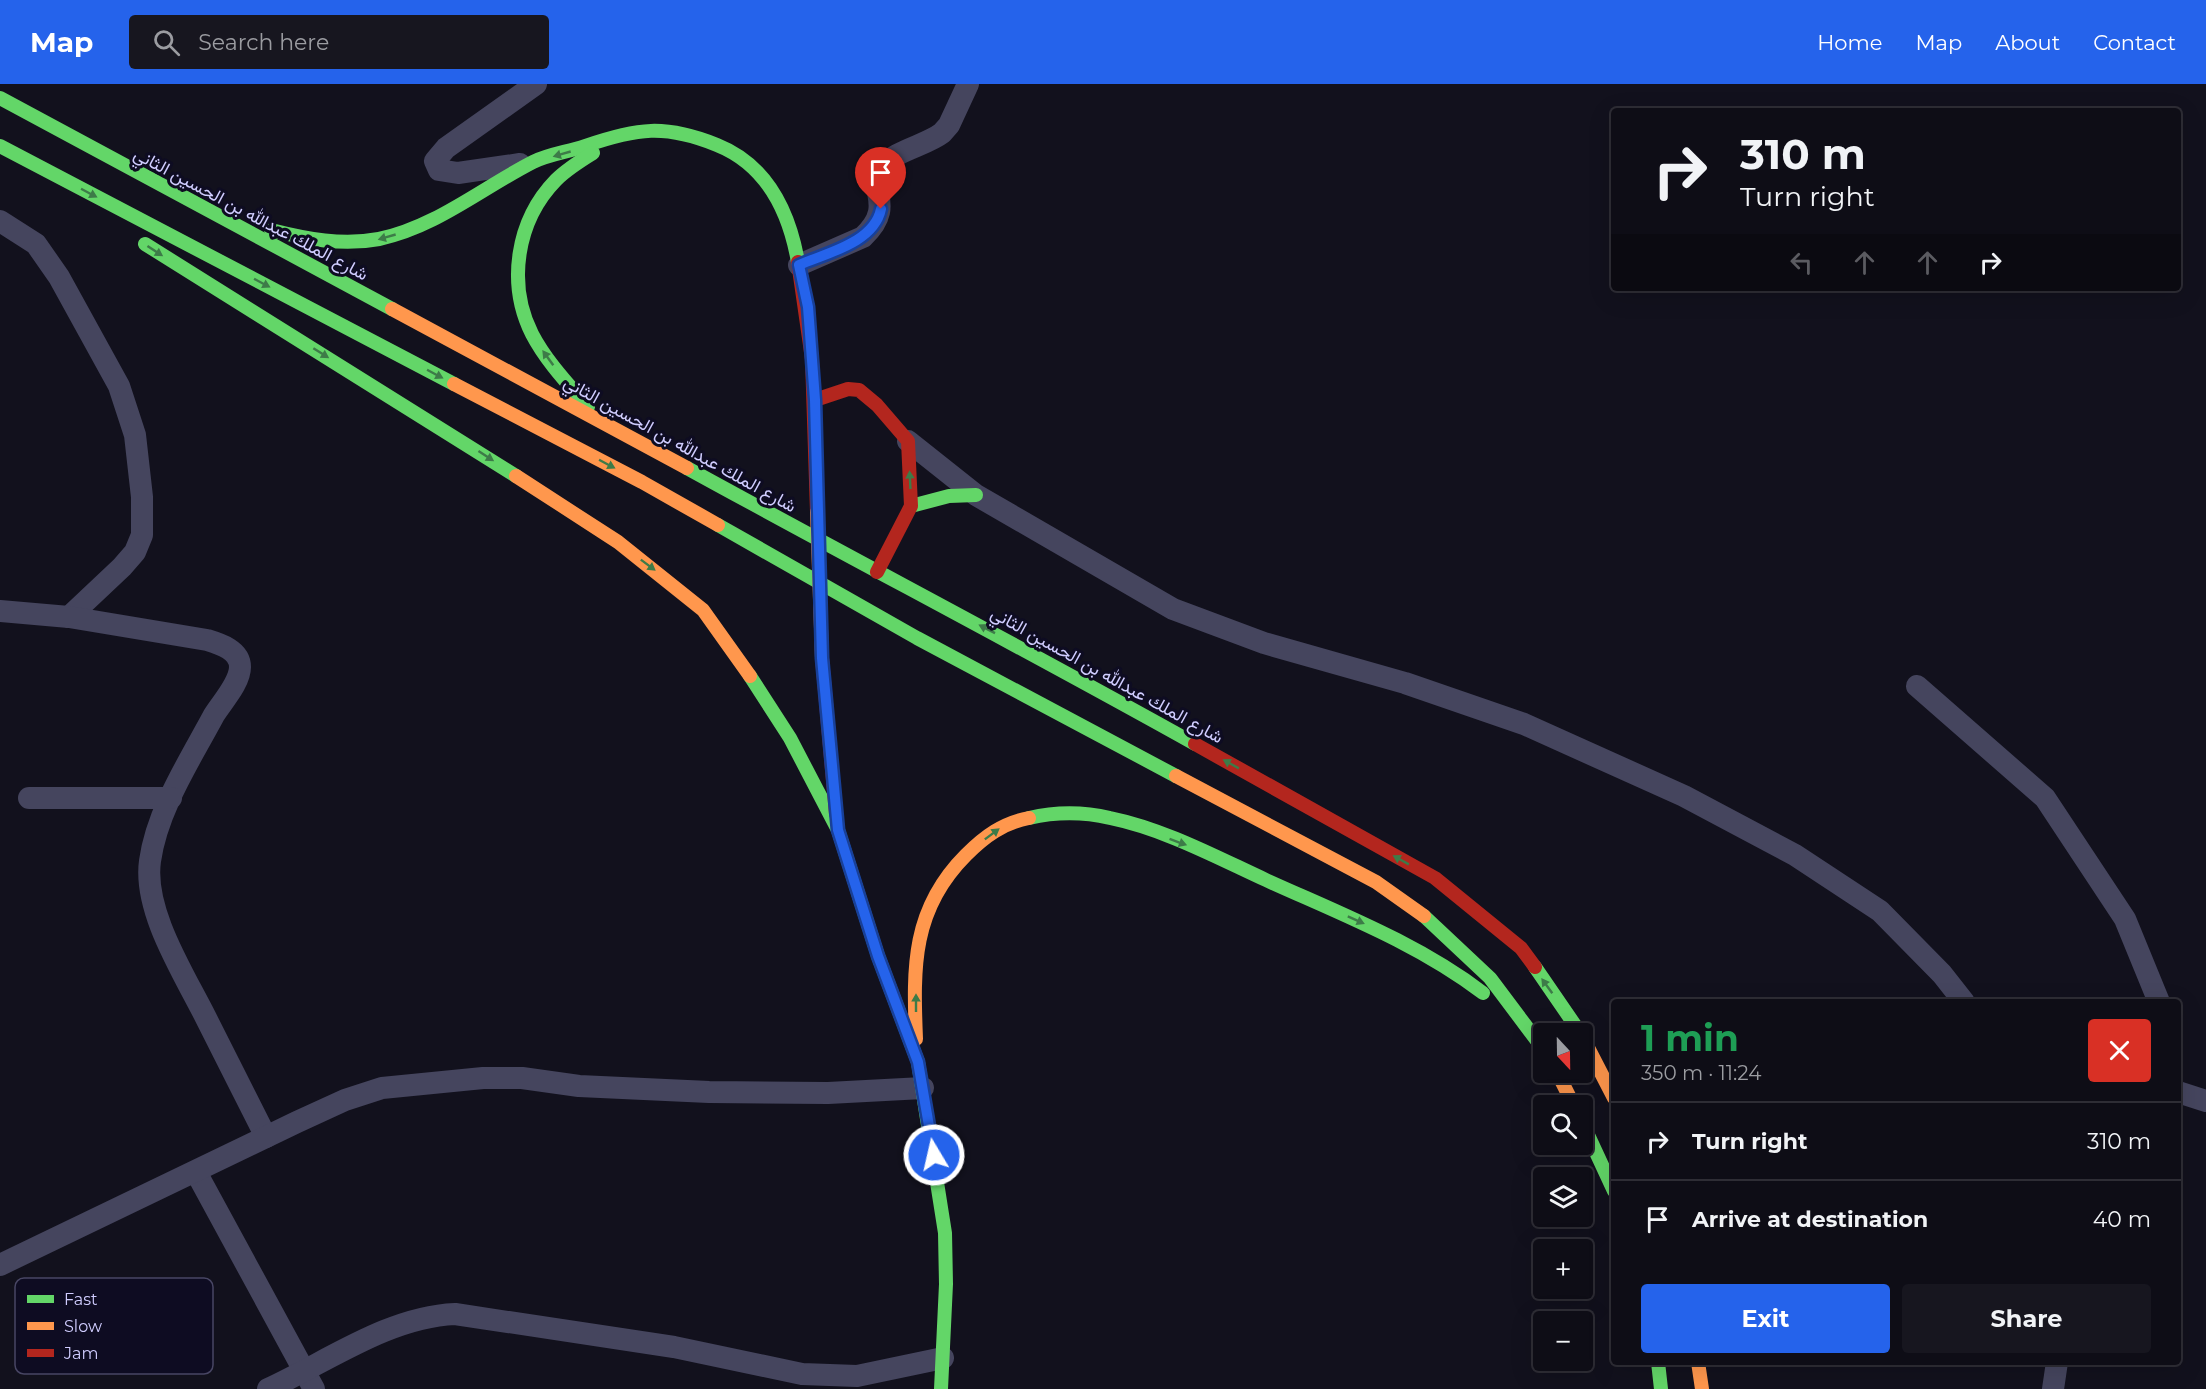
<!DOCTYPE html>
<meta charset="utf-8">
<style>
body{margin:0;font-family:Montserrat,Vazirmatn,sans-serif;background:#17161f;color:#f1f3f6;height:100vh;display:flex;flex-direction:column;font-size:22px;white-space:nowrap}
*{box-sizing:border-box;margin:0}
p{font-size:20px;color:#9b9ca1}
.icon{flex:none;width:33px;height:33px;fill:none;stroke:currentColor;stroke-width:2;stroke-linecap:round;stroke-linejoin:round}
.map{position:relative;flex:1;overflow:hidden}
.side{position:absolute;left:1611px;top:915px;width:570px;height:366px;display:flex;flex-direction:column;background:#0e0d16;border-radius:6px;box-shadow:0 6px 24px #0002,0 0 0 2px #2e2d35}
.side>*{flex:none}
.top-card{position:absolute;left:1611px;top:24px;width:570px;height:183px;border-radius:6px;box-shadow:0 6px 24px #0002,0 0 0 2px #2e2d35;background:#0e0d16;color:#f1f3f6;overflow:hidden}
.needle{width:39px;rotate:158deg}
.tools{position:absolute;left:1533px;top:939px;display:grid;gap:12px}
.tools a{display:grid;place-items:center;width:60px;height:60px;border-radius:6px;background:#0e0d16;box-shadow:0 6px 24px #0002,0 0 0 2px #2e2d35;font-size:30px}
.pin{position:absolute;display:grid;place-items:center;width:51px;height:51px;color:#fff;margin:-62px -26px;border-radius:50% 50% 50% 0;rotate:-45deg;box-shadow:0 0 6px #0007}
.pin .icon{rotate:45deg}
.me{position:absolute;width:66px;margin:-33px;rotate:351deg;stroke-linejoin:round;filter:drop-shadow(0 0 4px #0008)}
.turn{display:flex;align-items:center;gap:21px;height:126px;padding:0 30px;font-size:27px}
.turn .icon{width:78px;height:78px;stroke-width:2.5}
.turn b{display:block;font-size:42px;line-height:51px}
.lanes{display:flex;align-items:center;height:57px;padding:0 30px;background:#0003;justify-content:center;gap:30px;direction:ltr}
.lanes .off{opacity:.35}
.round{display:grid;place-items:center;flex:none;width:63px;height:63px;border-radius:6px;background:#17161f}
.head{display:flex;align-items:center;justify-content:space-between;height:102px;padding:0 30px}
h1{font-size:36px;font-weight:700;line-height:45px;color:#1e9e55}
.action{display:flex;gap:12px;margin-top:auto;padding:12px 30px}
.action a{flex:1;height:69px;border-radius:6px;background:#2563eb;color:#fff;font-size:24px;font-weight:700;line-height:69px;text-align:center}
.action a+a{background:#17161f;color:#f1f3f6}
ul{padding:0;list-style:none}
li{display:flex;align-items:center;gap:18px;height:78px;padding:0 30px;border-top:2px solid #2e2d35}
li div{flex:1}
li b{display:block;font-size:22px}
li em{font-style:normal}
header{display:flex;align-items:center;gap:36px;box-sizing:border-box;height:84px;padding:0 30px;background:#2563eb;color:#fff}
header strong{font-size:28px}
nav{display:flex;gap:33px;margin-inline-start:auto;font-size:21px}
.search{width:420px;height:54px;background:#17161f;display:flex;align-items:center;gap:15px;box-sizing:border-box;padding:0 21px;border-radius:6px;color:#9b9ca1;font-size:22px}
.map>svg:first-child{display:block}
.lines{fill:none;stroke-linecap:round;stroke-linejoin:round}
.street{stroke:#45455e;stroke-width:22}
.fast{stroke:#63d668;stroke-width:14}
.slow{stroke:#ff974d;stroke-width:14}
.jam{stroke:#b3261e;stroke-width:14}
.slow-bridge{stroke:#ff974d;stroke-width:14}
.oneway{fill:#3d7b48}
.route-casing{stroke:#184099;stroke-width:15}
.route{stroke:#2563eb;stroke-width:10}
.labels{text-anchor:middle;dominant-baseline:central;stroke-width:6;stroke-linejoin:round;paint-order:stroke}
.street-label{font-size:18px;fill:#d0cdff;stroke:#0e0c22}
.key{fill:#0e0c22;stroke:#484664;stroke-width:1.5}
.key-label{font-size:16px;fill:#d0cdff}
</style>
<header>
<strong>Map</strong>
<div class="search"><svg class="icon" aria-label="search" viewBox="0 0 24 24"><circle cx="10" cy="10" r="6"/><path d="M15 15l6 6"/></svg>Search here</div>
<nav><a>Home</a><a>Map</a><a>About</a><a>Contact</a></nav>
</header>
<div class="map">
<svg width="2206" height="1305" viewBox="0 0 2206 1305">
<rect width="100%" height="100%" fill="#12111d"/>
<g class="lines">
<g class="street">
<polyline points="520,80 458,89 439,86 435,77 446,64 536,0"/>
<polyline points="0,137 36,160 59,193 119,302 135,351 142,413 142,451 135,468 122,483 69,533"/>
<path d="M799 181 863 153C897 121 866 105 881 84 895 66 925 62 942 49L949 41 968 0"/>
<polyline points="908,357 976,411 1173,525 1264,559 1405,599 1524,640 1684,712 1795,771 1880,827 1942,890 1964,918"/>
<path d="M0 527 69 533 207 556C220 560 240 566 240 583 240 599 222 618 214 631 190 676 157 726 150 777 143 827 184 890 206 934 226 974 246 1013 266 1053"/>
<polyline points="1917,602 2045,714 2125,835 2159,918"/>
<polyline points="29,714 171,714"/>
<polyline points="2178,1008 2206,1017"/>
<polyline points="196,1088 314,1305"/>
<polyline points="0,1181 297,1038 345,1016 382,1004 483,994 522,994 579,1002 709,1008 828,1009 923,1004"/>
<path d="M268 1305C327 1278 388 1233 455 1230L674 1263 802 1290 857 1292 943 1274"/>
<polyline points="2053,1305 2057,1278"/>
</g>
<g class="fast">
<polyline points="0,14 392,225"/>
<polyline points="0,62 454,300"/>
<path d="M271 146C307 155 342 162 379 155 436 143 482 104 533 78 549 70 568 68 585 62 637 44 665 40 717 61 767 81 789 127 798 178"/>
<polyline points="145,160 516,392"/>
<path d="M588 323C568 300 546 277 532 250 507 200 516 137 556 96 567 85 580 77 593 69"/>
<path d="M687 384C856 477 1027 566 1195 660"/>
<polyline points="911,422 949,412 976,411"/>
<polyline points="718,441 917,554 1176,692"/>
<polyline points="750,592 790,654 838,746 878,872 918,978"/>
<path d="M1029 734C1055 728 1084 728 1110 734 1164 745 1216 773 1266 796 1341 830 1417 859 1483 909"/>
<polyline points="1424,832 1490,894 1544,966"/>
<polyline points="1535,883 1581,950"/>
<polyline points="918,978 945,1149 946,1200 941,1305"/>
<polyline points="1582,1038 1614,1107"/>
<polyline points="1658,1278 1661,1305"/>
</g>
<g class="slow">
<polyline points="392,225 687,384"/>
<polyline points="454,300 642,398 718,441"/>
<polyline points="516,392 618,458 703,526 750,592"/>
<polyline points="1176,692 1376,798 1424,832"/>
<polyline points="1582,952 1614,1014"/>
<path d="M916 955C913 882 912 825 966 771 985 752 1003 739 1029 734"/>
<polyline points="1557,988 1574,1022"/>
<polyline points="1698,1278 1702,1305"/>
</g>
<g class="jam">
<polyline points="798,178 812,275 817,428"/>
<polyline points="815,316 848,305 859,306 877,321 908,357 911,422 877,488"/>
<polyline points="822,574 836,730"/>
<polyline points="1195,660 1435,794 1521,864 1535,883"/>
</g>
<polyline class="slow-bridge" points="817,428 822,574"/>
</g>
<defs><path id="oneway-solid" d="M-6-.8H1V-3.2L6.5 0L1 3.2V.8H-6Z" transform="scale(1.5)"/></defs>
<g class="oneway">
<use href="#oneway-solid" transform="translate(562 70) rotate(164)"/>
<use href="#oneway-solid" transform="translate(89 109) rotate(28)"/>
<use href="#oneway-solid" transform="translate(387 153) rotate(164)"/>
<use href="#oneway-solid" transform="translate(155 167) rotate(33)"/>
<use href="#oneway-solid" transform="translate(262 199) rotate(28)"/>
<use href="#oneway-solid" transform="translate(321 269) rotate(32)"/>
<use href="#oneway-solid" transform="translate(548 274) rotate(-126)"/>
<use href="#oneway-solid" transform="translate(435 290) rotate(28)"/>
<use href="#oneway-solid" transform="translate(486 372) rotate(33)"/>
<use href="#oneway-solid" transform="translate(607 380) rotate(28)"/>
<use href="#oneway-solid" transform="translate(910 396) rotate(-93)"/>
<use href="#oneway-solid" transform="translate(648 481) rotate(37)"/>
<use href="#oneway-solid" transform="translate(987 545) rotate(-153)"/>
<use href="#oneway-solid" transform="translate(1231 680) rotate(-151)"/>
<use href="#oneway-solid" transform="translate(992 750) rotate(-37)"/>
<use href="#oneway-solid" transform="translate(1178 758) rotate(20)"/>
<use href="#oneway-solid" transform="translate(1401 776) rotate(-151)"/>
<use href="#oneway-solid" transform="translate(1356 836) rotate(24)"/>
<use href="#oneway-solid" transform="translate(1547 902) rotate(-126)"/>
<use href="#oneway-solid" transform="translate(916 919) rotate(-90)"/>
</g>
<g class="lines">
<g class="route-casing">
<path id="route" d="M881 125C874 159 826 169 799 181L808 223 815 316 822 574 838 746 878 872 918 978 934 1071"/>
</g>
<use href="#route" class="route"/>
</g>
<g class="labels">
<g class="street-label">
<text transform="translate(251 130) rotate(28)">شارع الملك عبدالله بن الحسين الثاني</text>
<text transform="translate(680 360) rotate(29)">شارع الملك عبدالله بن الحسين الثاني</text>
<text transform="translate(1107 591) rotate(29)">شارع الملك عبدالله بن الحسين الثاني</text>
</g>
</g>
<rect x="15" y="1194" width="198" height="96" rx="9" class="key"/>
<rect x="27" y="1211" width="27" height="8" fill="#63d668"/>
<rect x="27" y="1238" width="27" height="8" fill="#ff974d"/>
<rect x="27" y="1265" width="27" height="8" fill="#b3261e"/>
<g class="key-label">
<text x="64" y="1221">Fast</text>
<text x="64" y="1248">Slow</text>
<text x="64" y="1275">Jam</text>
</g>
</svg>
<div class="tools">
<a><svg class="needle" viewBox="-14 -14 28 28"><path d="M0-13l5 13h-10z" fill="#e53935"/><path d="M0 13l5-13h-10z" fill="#9b9ca1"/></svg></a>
<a><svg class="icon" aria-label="search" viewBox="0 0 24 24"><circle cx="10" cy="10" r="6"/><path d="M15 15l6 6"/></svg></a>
<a><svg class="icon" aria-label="layers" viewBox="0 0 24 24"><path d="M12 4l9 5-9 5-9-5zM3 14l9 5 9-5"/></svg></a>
<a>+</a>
<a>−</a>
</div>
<div class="pin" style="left:881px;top:125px;background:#d93025"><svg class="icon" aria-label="arrive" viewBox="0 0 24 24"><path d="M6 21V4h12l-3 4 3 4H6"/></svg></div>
<svg class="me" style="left:934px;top:1071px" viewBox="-20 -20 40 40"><circle r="17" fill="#2563eb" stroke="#fff" stroke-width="3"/><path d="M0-11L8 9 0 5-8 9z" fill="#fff"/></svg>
<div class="top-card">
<div class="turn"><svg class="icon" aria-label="right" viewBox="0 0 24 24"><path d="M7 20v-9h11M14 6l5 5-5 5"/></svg><div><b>310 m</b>Turn right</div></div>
<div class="lanes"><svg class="icon off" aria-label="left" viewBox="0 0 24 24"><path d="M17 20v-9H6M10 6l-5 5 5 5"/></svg><svg class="icon off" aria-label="ahead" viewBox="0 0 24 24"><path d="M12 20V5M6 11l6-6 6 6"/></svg><svg class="icon off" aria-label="ahead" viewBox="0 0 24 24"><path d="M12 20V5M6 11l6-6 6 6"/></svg><svg class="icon" aria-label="right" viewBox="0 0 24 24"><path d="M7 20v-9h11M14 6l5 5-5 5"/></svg></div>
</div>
<section class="side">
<div class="head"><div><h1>1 min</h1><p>350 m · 11:24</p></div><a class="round" style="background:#d93025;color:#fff"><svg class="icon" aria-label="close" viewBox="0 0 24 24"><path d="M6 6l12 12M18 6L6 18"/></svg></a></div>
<ul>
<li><svg class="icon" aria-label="right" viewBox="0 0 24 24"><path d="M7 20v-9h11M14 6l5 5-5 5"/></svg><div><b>Turn right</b></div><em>310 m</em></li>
<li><svg class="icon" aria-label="arrive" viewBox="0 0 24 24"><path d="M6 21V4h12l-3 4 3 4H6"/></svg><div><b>Arrive at destination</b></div><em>40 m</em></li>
</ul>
<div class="action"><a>Exit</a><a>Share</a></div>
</section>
</div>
